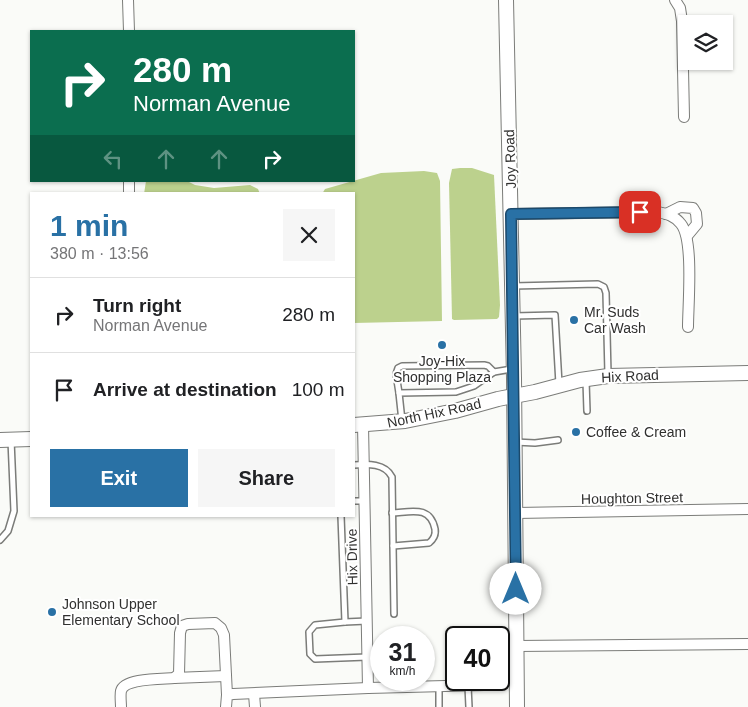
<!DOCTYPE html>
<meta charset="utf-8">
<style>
body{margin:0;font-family:Helvetica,sans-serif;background:#f6f6f6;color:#202124;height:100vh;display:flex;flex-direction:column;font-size:19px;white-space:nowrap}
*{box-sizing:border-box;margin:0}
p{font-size:16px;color:#757577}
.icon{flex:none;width:28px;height:28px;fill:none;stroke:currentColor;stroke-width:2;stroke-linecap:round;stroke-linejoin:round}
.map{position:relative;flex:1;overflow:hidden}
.details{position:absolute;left:30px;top:192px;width:325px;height:325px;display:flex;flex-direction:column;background:#fff;border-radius:0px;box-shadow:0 1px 4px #0004}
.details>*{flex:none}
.guide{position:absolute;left:30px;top:30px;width:325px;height:152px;border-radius:0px;box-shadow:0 1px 4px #0004;background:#0b6e4f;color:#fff;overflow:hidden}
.buttons{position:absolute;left:678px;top:15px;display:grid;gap:10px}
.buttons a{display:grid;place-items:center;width:55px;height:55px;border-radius:0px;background:#fff;box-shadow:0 1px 4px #0004;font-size:25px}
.speed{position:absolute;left:370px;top:626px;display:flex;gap:10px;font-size:25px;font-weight:700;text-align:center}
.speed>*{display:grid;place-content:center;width:65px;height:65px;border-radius:50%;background:#fff;box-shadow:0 1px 4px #0004;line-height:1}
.speed small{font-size:12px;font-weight:400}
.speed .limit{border:2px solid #111;border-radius:8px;background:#fff;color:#111}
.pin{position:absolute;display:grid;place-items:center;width:42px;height:42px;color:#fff;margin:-21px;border-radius:10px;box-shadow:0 2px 8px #0006}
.me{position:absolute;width:55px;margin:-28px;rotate:0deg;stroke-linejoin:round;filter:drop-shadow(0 0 4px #0008)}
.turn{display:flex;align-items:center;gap:18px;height:105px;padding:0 20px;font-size:22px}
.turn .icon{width:65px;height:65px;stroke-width:2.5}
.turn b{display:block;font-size:35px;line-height:42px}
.lanes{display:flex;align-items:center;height:48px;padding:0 20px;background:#0003;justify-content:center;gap:25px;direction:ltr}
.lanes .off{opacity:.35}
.round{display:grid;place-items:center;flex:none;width:52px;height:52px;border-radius:0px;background:#f6f6f6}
.head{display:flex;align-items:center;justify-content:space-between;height:85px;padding:0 20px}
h1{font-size:30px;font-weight:700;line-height:38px;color:#2971a5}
.cta{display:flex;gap:10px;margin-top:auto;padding:10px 20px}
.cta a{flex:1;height:58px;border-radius:0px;background:#2971a5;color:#fff;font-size:20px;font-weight:700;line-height:58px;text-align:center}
.cta a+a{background:#f6f6f6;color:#202124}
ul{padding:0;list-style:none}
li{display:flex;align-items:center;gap:15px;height:75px;padding:0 20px;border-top:1px solid #e0e0e0}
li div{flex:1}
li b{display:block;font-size:19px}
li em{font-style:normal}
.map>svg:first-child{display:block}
.green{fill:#bcd18d}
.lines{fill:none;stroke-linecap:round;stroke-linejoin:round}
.service-casing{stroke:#7b7c79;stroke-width:8}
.minor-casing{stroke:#7b7c79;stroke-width:12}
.tertiary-casing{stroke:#7b7c79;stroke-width:16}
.service{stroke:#fff;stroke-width:5}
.minor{stroke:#fff;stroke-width:10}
.tertiary{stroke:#fff;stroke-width:14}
.route-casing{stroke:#1b496b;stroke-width:12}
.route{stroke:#2971a5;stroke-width:9}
.poi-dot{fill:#2971a5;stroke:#fff;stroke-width:2}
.labels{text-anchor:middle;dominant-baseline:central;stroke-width:4;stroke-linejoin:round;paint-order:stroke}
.street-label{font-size:14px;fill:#30302f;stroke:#fff}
.poi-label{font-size:14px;fill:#30302f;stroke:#fff;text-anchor:start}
</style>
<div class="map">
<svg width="748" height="707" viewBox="0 0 748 707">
<rect width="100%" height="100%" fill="#fafbf8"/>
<g class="green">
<polygon points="460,168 472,168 494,175 500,305 499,317 497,319 454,320 452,319 449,183 452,169"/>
<polygon points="424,171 437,173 440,181 442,321 354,323 354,194 322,194 325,189 381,173"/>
<polygon points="146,181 187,181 195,185 214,188 250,185 258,189 260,194 144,194"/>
</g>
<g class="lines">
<g class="service-casing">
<g id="service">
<polyline points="513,286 598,284 604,287 606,293 608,374"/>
<polyline points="514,316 555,315 559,384"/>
<polyline points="586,381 587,411"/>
<polyline points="399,393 396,374 398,368 402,366 484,365 488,366 494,372"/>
<polyline points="402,421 399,393 456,392 474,386 494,372 512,369"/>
<polyline points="515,442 535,443 558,440"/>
<path d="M354 465C368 464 385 463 392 477L394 614"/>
<polyline points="354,501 364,501"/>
<path d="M392 513C411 512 430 505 435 529 436 535 434 539 429 543L393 546"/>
<polyline points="341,516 345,622 315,625 309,632 310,654 315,659 367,657"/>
<polyline points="0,540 8,531 14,511 11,440"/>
<polyline points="345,622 367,621"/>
<polyline points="439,686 439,707"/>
<polyline points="468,686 469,707"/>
</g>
</g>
<g class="minor-casing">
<g id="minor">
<polyline points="128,0 129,31"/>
<polyline points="675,0 680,8 682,21 684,117"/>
<polyline points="129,194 129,181"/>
<path d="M511 214 658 212C667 214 675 216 681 224 694 240 688 305 688 327"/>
<polyline points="666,214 680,207 693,208 696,213 697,224 687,236"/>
<polyline points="363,425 368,688"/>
<polyline points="516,513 748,509"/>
<polyline points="516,646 748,644"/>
<polyline points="174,678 226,676"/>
<polyline points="254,694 255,707"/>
<path d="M121 707C121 703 120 695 121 691 124 678 162 679 174 678L179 674 180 633 182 626 188 624 215 623 221 628 224 635 227 695"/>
<polyline points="226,707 227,695 233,694 368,688 484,685 516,675"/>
</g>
</g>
<g class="tertiary-casing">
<g id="tertiary">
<polyline points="506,0 514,378 517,707"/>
<polyline points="354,425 405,421 455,411 498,399 535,392 580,380 608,376 748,373"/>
<polyline points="0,440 31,439"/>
</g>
</g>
<use href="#service" class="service"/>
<use href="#minor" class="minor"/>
<use href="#tertiary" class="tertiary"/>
</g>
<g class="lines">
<g class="route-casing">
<polyline id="route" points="516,589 511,214 640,212"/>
</g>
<use href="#route" class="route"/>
</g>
<g class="poi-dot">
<circle cx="574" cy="320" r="5"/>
<circle cx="442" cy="345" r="5"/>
<circle cx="576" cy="432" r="5"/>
<circle cx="52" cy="612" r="5"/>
</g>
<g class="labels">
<g class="street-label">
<text transform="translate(510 159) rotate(-92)">Joy Road</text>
<text transform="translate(630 376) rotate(-3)">Hix Road</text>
<text transform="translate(434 413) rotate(-12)">North Hix Road</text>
<text transform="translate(632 498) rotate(-1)">Houghton Street</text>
<text transform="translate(352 557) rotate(-91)">Hix Drive</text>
</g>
<g class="poi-label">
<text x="584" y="312">Mr. Suds<tspan x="584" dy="16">Car Wash</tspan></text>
<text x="442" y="361" text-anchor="middle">Joy-Hix<tspan x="442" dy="16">Shopping Plaza</tspan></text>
<text x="586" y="432">Coffee &amp; Cream</text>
<text x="62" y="604">Johnson Upper<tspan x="62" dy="16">Elementary School</tspan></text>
</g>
</g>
</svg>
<div class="buttons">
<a><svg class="icon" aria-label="layers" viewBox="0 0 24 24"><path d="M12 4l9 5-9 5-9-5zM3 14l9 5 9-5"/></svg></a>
</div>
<div class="speed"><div>31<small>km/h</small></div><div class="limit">40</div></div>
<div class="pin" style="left:640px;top:212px;background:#d93025"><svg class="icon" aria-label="arrive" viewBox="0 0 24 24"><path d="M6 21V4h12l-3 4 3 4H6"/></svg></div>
<svg class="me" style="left:516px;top:589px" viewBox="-20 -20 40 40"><circle r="19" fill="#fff"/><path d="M0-13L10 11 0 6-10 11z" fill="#2971a5"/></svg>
<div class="guide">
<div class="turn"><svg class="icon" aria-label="right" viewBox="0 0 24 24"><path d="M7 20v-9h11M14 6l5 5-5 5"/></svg><div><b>280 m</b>Norman Avenue</div></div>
<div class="lanes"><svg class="icon off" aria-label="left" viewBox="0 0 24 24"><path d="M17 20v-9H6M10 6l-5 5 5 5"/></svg><svg class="icon off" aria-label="ahead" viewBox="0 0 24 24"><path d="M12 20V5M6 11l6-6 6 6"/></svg><svg class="icon off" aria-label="ahead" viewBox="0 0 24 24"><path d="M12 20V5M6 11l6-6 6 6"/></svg><svg class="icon" aria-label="right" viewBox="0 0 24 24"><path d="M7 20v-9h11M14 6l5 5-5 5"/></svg></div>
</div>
<section class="details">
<div class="head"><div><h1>1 min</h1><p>380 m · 13:56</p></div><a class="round"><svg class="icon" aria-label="close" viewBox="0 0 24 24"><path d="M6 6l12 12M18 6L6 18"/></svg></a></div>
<ul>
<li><svg class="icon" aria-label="right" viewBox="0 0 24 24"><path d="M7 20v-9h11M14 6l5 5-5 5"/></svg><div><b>Turn right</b><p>Norman Avenue</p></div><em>280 m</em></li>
<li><svg class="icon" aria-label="arrive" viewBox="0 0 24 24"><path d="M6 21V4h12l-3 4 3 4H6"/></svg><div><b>Arrive at destination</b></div><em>100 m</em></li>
</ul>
<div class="cta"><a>Exit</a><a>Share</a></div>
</section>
</div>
